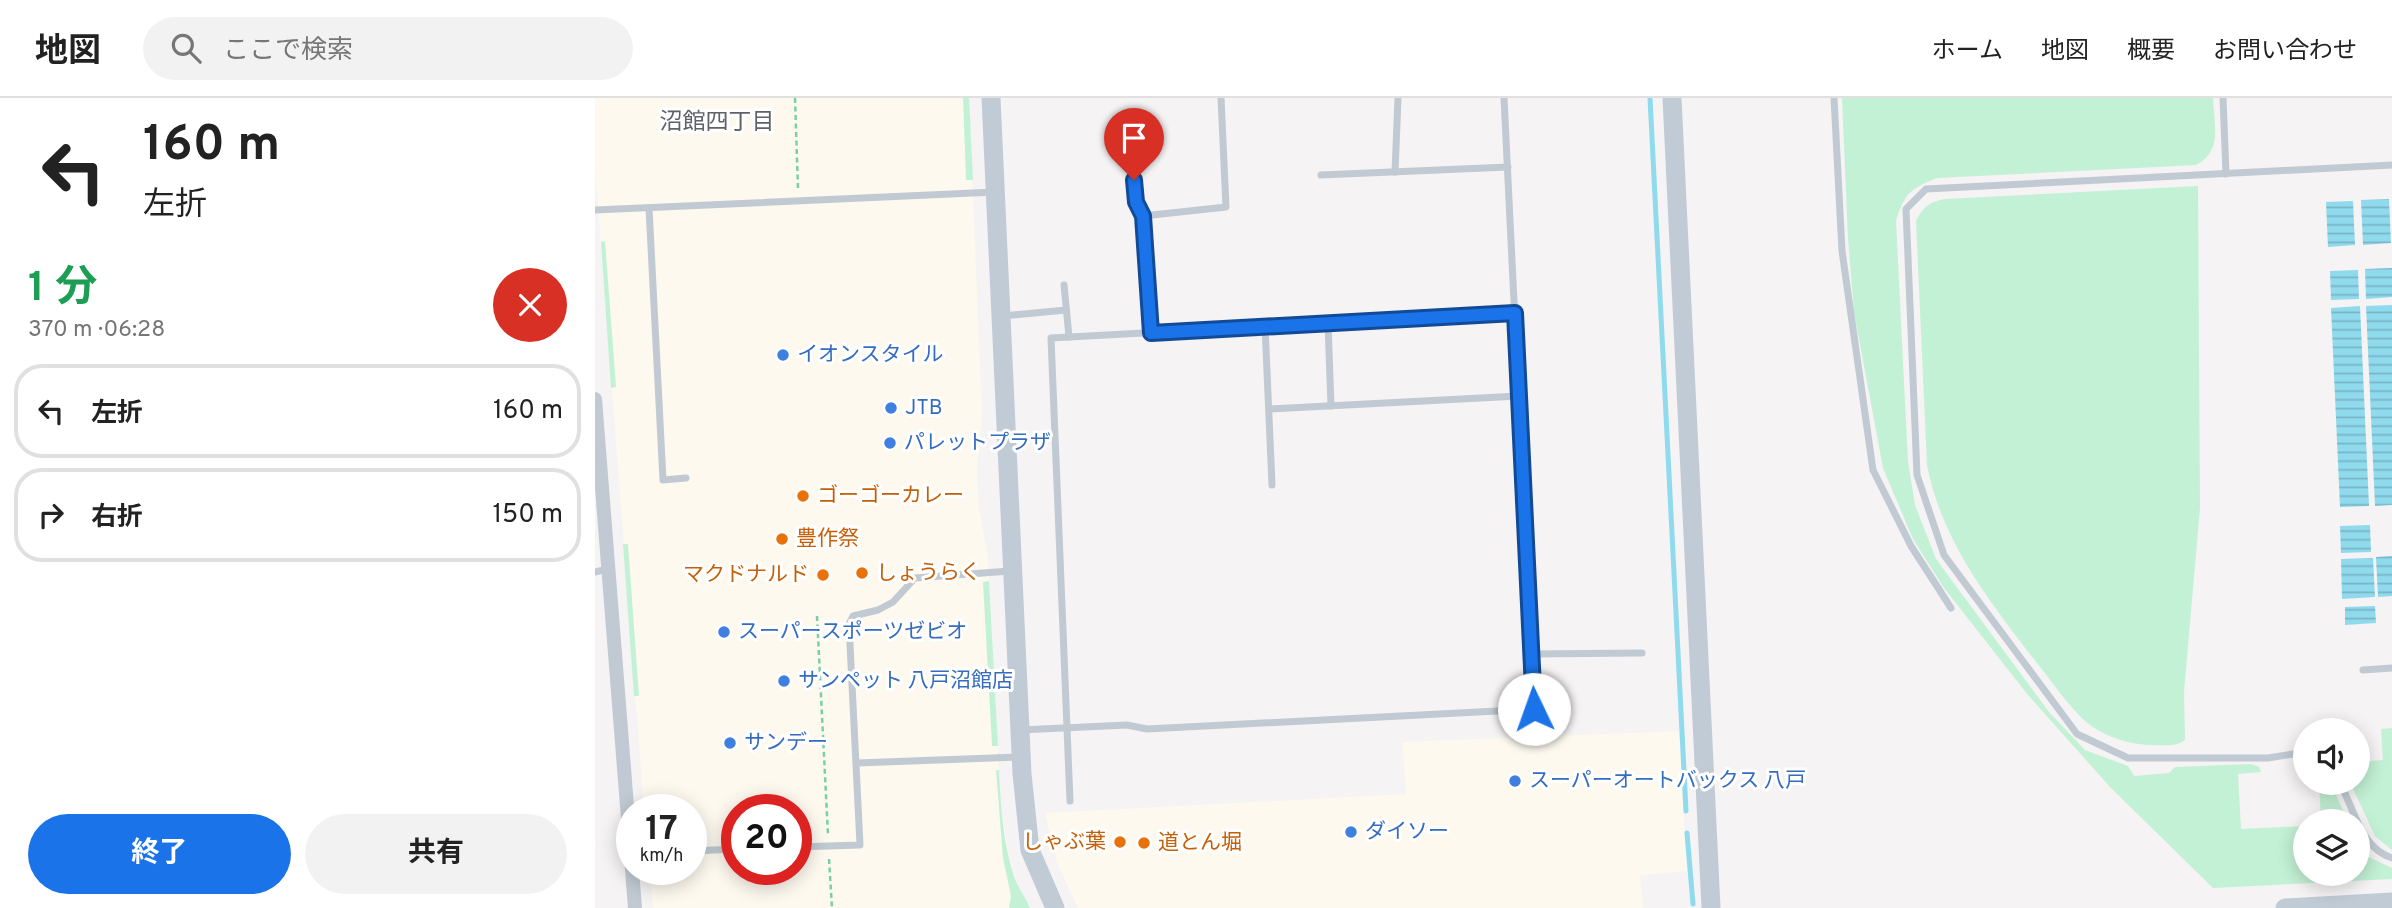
<!DOCTYPE html>
<html lang="ja">
<meta charset="utf-8">
<style>
body{margin:0;font-family:Overpass,"Noto Sans JP",sans-serif;background:#f2f2f2;color:#222;height:100vh;display:flex;flex-direction:column;font-size:26px;white-space:nowrap}
*{box-sizing:border-box;margin:0}
p{font-size:23px;color:#767676}
.icon{flex:none;width:38px;height:38px;fill:none;stroke:currentColor;stroke-width:2;stroke-linecap:round;stroke-linejoin:round}
.map{position:relative;flex:1;overflow:hidden}
.drawer{display:flex;flex-direction:column;background:#fff;width:595px}
.drawer>*{flex:none}
.guide{background:#fff;color:#222;overflow:hidden}
.fabs{position:absolute;left:1698px;top:620px;display:grid;gap:14px}
.fabs a{display:grid;place-items:center;width:77px;height:77px;border-radius:50%;background:#fff;box-shadow:0 4px 18px #0003;font-size:35px}
.speed{position:absolute;left:21px;top:696px;display:flex;gap:14px;font-size:35px;font-weight:700;text-align:center}
.speed>*{display:grid;place-content:center;width:91px;height:91px;border-radius:50%;background:#fff;box-shadow:0 4px 18px #0003;line-height:1}
.speed small{font-size:18px;font-weight:400}
.speed .limit{border:10px solid #d22;background:#fff;color:#111}
.pin{position:absolute;display:grid;place-items:center;width:60px;height:60px;color:#fff;margin:-72px -30px;border-radius:50% 50% 50% 0;rotate:-45deg;box-shadow:0 0 7px #0007}
.pin .icon{rotate:45deg}
.me{position:absolute;width:77px;margin:-38px;rotate:357deg;stroke-linejoin:round;filter:drop-shadow(0 0 5px #0008)}
.turn{display:flex;align-items:center;gap:24px;height:147px;padding:0 28px;font-size:32px}
.turn .icon{width:91px;height:91px;stroke-width:2.5}
.turn b{display:block;font-size:49px;line-height:60px}
.round{display:grid;place-items:center;flex:none;width:74px;height:74px;border-radius:37px;background:#f2f2f2}
.head{display:flex;align-items:center;justify-content:space-between;height:119px;padding:0 28px}
h1{font-size:42px;font-weight:700;line-height:52px;color:#1e9e55}
.cta{display:flex;gap:14px;margin-top:auto;padding:14px 28px}
.cta a{flex:1;height:80px;border-radius:42px;background:#1a73e8;color:#fff;font-size:28px;font-weight:700;line-height:80px;text-align:center}
.cta a+a{background:#f2f2f2;color:#222}
ul{padding:0;list-style:none}
li{display:flex;align-items:center;gap:21px;height:94px;margin:0 14px 10px;padding:0 14px;border:4px solid #e0e0e0;border-radius:28px}
li div{flex:1}
li b{display:block;font-size:26px}
li em{font-style:normal}
header{display:flex;align-items:center;gap:42px;box-sizing:border-box;height:98px;padding:0 35px;background:#fff;border-bottom:2px solid #e0e0e0}
header strong{font-size:33px}
nav{display:flex;gap:38px;margin-inline-start:auto;font-size:24px}
.search{width:490px;height:63px;background:#f2f2f2;display:flex;align-items:center;gap:18px;box-sizing:border-box;padding:0 24px;border-radius:38px;color:#767676;font-size:26px}
main{display:flex;flex:1;min-height:0}
.map>svg:first-child{display:block}
.commercial{fill:#fdf9ef;fill-rule:evenodd}
.grass{fill:#c3f1d5}
.water{fill:url(#water-rules)}
.lines{fill:none;stroke-linecap:round;stroke-linejoin:round}
.stream{stroke:#90daee;stroke-width:5}
.path{stroke:#7ad0a6;stroke-width:2.5;stroke-dasharray:5 3.5;stroke-linecap:butt}
.lane{stroke:#c1cad2;stroke-width:7}
.street{stroke:#c1cad2;stroke-width:14}
.secondary{stroke:#c1cbd6;stroke-width:19}
.route-casing{stroke:#114b97;stroke-width:18}
.route{stroke:#1a73e8;stroke-width:12}
.shop-dot{fill:#3f7fe0;stroke:#fff;stroke-width:2.5}
.food-dot{fill:#e8710a;stroke:#fff;stroke-width:2.5}
.labels{text-anchor:middle;dominant-baseline:central;stroke-width:6;stroke-linejoin:round;paint-order:stroke}
.shop-label{font-size:21px;fill:#366cbe;stroke:#fff;text-anchor:start}
.food-label{font-size:21px;fill:#c56008;stroke:#fff;text-anchor:start}
.neighbourhood-label{font-size:23px;fill:#5f6368;stroke:#fff}
</style>
<header>
<strong>地図</strong>
<div class="search"><svg class="icon" aria-label="search" viewBox="0 0 24 24"><circle cx="10" cy="10" r="6"/><path d="M15 15l6 6"/></svg>ここで検索</div>
<nav><a>ホーム</a><a>地図</a><a>概要</a><a>お問い合わせ</a></nav>
</header>
<main>
<section class="drawer">
<div class="guide">
<div class="turn"><svg class="icon" aria-label="left" viewBox="0 0 24 24"><path d="M17 20v-9H6M10 6l-5 5 5 5"/></svg><div><b>160 m</b>左折</div></div>
</div>
<div class="head"><div><h1>1 分</h1><p>370 m · 06:28</p></div><a class="round" style="background:#d93025;color:#fff"><svg class="icon" aria-label="close" viewBox="0 0 24 24"><path d="M6 6l12 12M18 6L6 18"/></svg></a></div>
<ul>
<li><svg class="icon" aria-label="left" viewBox="0 0 24 24"><path d="M17 20v-9H6M10 6l-5 5 5 5"/></svg><div><b>左折</b></div><em>160 m</em></li>
<li><svg class="icon" aria-label="right" viewBox="0 0 24 24"><path d="M7 20v-9h11M14 6l5 5-5 5"/></svg><div><b>右折</b></div><em>150 m</em></li>
</ul>
<div class="cta"><a>終了</a><a>共有</a></div>
</section>
<div class="map">
<svg width="1797" height="810" viewBox="0 0 1797 810">
<defs>
<pattern id="water-rules" width="6" height="5" patternUnits="userSpaceOnUse" patternTransform="scale(1.75)"><rect width="6" height="5" fill="#90daee"/><path d="M0 2.5h6" fill="none" stroke="#78b4c4"/></pattern>
</defs>
<rect width="100%" height="100%" fill="#f5f3f3"/>
<g class="commercial">
<path d="M0 0H374L387 316 382 374 384 411 393 459 406 711 414 758 423 788 435 810H58L55 772H96V712H49L0 69ZM142 712H201V772H142Z"/>
<polygon points="1084,633 1092,773 1045,777 1048,810 483,810 462,765 450,715 811,696 807,644"/>
</g>
<g class="grass">
<polygon points="368,0 374,0 378,82 371,82"/>
<path d="M1247 0H1618C1619 27 1628 53 1601 67L1342 80C1317 90 1309 95 1301 123L1313 364 1320 407 1341 461 1454 614 1490 652 1533 668 1539 678 1574 675 1580 669 1656 666 1664 669 1666 674 1643 676 1646 731 1710 728V775H1762V741L1774 759 1797 770V781L1618 790 1516 690 1433 597 1349 490 1318 441 1288 370 1259 214 1253 140Z"/>
<path d="M1603 88 1605 410 1589 594 1590 642C1581 649 1570 647 1559 647 1535 647 1509 639 1490 623 1472 606 1458 585 1442 565 1395 504 1347 444 1332 367L1321 123C1328 109 1334 104 1350 101Z"/>
<polygon points="10,143 21,289 16,290 6,144"/>
<polygon points="28,446 33,446 44,598 39,598"/>
<polygon points="394,483 403,648 397,648 388,484"/>
<polygon points="1797,630 1797,752 1780,738 1755,684 1762,684 1762,664 1788,662 1786,631"/>
<path d="M401 672H404C406 710 408 750 422 786 426 794 432 802 435 810H414L416 798 408 760Z"/>
<polygon points="1724,684 1735,684 1753,723 1726,723"/>
</g>
<g class="water">
<polygon points="1794,101 1796,145 1768,147 1766,102"/>
<polygon points="1758,103 1760,147 1733,149 1731,104"/>
<polygon points="1797,170 1797,199 1771,201 1770,171"/>
<polygon points="1763,172 1764,201 1736,202 1735,173"/>
<polygon points="1797,207 1797,407 1780,408 1771,208"/>
<polygon points="1765,208 1774,408 1745,409 1736,210"/>
<polygon points="1775,427 1776,454 1746,455 1745,428"/>
<polygon points="1797,458 1797,498 1783,499 1781,459"/>
<polygon points="1778,460 1780,499 1747,501 1746,461"/>
<polygon points="1780,508 1781,525 1750,527 1750,509"/>
</g>
<g class="lines">
<g class="stream">
<polyline points="1055,0 1091,713"/>
<polyline points="1092,735 1098,806"/>
</g>
<g class="path">
<polyline points="200,0 203,91"/>
<polyline points="222,518 233,737"/>
<polyline points="234,761 237,810"/>
</g>
<g class="lane">
<polyline points="1239,0 1247,153 1278,372 1316,448 1356,510"/>
<polyline points="1628,0 1631,76"/>
<polyline points="534,14 541,104 548,118 556,235"/>
<polyline points="800,74 803,0"/>
<polyline points="726,77 913,69"/>
<polyline points="54,110 68,382 91,380"/>
<polyline points="0,112 400,94"/>
<polyline points="548,118 631,109 626,0"/>
<polyline points="469,187 474,239"/>
<polyline points="407,218 471,212"/>
<polyline points="733,225 736,308"/>
<polyline points="670,228 677,387"/>
<polyline points="674,311 924,298"/>
<polyline points="0,474 12,471"/>
<polyline points="936,556 1047,555"/>
<polyline points="1768,572 1797,570"/>
<polyline points="425,632 532,627 552,631 939,611 909,0"/>
<polyline points="1710,654 1673,660 1533,660 1482,636 1349,457 1322,377 1311,111 1331,91 1797,67"/>
<polyline points="262,665 425,659"/>
<polyline points="1745,684 1762,723"/>
<polyline points="475,703 456,240 920,215"/>
<path d="M1762 723C1770 740 1779 754 1797 760"/>
<polyline points="201,749 265,747 254,526 258,518 283,512 298,504 320,480 415,473"/>
<polyline points="96,753 142,751"/>
</g>
<polyline class="street" points="0,301 40,810"/>
<g class="secondary">
<polyline points="396,0 427,676 435,752 460,810"/>
<polyline points="1077,0 1116,810"/>
<polyline points="1690,810 1797,804"/>
</g>
</g>
<g class="lines">
<g class="route-casing">
<polyline id="route" points="539,82 541,104 548,118 556,235 920,215 939,611"/>
</g>
<use href="#route" class="route"/>
</g>
<g class="shop-dot">
<circle cx="188" cy="257" r="7"/>
<circle cx="296" cy="310" r="7"/>
<circle cx="295" cy="345" r="7"/>
<circle cx="129" cy="534" r="7"/>
<circle cx="189" cy="583" r="7"/>
<circle cx="135" cy="645" r="7"/>
<circle cx="920" cy="683" r="7"/>
<circle cx="756" cy="734" r="7"/>
</g>
<g class="food-dot">
<circle cx="208" cy="398" r="7"/>
<circle cx="187" cy="441" r="7"/>
<circle cx="267" cy="475" r="7"/>
<circle cx="228" cy="477" r="7"/>
<circle cx="525" cy="744" r="7"/>
<circle cx="549" cy="745" r="7"/>
</g>
<g class="labels">
<g class="shop-label">
<text x="202" y="257">イオンスタイル</text>
<text x="310" y="310">JTB</text>
<text x="309" y="345">パレットプラザ</text>
<text x="143" y="534">スーパースポーツゼビオ</text>
<text x="203" y="583">サンペット 八戸沼館店</text>
<text x="149" y="645">サンデー</text>
<text x="934" y="683">スーパーオートバックス 八戸</text>
<text x="770" y="734">ダイソー</text>
</g>
<g class="food-label">
<text x="222" y="398">ゴーゴーカレー</text>
<text x="201" y="441">豊作祭</text>
<text x="281" y="475">しょうらく</text>
<text x="214" y="477" text-anchor="end">マクドナルド</text>
<text x="511" y="744" text-anchor="end">しゃぶ葉</text>
<text x="563" y="745">道とん堀</text>
</g>
<g class="neighbourhood-label">
<text x="122" y="25">沼館四丁目</text>
</g>
</g>
</svg>
<div class="fabs">
<a><svg class="icon" aria-label="sound" viewBox="0 0 24 24"><path d="M4 9h4l5-4v14l-5-4H4zM17 9q2 3 0 6"/></svg></a>
<a><svg class="icon" aria-label="layers" viewBox="0 0 24 24"><path d="M12 4l9 5-9 5-9-5zM3 14l9 5 9-5"/></svg></a>
</div>
<div class="speed"><div>17<small>km/h</small></div><div class="limit">20</div></div>
<div class="pin" style="left:539px;top:82px;background:#d93025"><svg class="icon" aria-label="arrive" viewBox="0 0 24 24"><path d="M6 21V4h12l-3 4 3 4H6"/></svg></div>
<svg class="me" style="left:939px;top:611px" viewBox="-20 -20 40 40"><circle r="19" fill="#fff"/><path d="M0-13L10 11 0 6-10 11z" fill="#1a73e8"/></svg>
</div>
</main>
